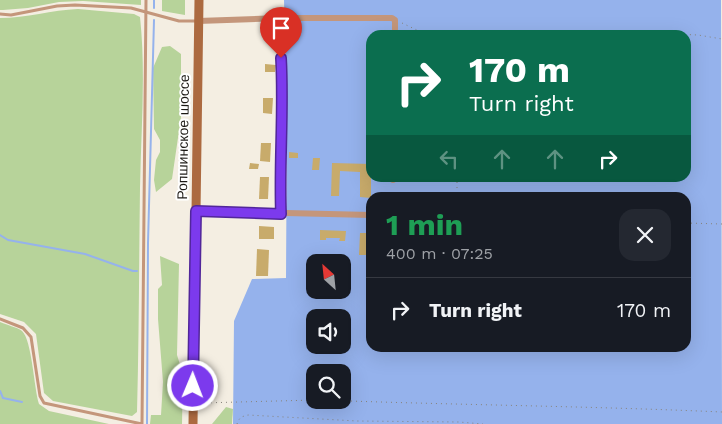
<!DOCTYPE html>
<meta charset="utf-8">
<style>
body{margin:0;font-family:"Work Sans",sans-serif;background:#242831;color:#f1f3f6;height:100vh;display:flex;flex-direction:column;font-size:19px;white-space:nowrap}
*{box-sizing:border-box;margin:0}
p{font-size:16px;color:#9ea1a6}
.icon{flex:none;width:28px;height:28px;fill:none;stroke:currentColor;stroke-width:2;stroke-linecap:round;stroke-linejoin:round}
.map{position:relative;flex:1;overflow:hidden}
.details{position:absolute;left:366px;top:192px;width:325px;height:160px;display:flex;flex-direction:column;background:#171b24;border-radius:15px;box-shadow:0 5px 20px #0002}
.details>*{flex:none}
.top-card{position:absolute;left:366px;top:30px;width:325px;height:152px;border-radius:15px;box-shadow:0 5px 20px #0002;background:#0b6e4f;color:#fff;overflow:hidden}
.needle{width:32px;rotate:333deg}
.controls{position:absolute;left:306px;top:254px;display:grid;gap:10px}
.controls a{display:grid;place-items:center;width:45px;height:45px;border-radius:10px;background:#171b24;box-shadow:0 5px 20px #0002;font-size:25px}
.pin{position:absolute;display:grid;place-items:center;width:42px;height:42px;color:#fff;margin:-51px -21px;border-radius:50% 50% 50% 0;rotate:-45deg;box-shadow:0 0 5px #0007}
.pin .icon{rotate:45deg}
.me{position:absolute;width:55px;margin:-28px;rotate:1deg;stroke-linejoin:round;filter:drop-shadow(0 0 4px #0008)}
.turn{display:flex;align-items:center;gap:18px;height:105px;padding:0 20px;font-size:22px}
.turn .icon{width:65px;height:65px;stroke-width:2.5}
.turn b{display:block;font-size:35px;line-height:42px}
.lanes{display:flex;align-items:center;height:48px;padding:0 20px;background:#0003;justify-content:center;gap:25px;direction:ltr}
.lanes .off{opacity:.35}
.round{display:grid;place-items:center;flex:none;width:52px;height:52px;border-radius:15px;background:#242831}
.summary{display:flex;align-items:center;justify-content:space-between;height:85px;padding:0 20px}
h1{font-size:30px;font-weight:700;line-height:38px;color:#1e9e55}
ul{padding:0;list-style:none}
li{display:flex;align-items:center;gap:15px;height:65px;padding:0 20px;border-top:1px solid #363941}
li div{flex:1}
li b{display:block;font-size:19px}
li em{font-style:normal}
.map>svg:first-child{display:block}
.green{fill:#b7d39a}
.water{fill:#95b2ec;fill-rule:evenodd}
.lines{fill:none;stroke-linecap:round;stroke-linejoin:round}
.stream{stroke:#95b2ec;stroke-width:2}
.building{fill:#c8ab6b}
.path{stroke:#87837b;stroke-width:1;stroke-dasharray:1 4;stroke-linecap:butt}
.service{stroke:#c4967b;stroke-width:3}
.minor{stroke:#c4967b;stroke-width:6}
.secondary{stroke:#ac6a40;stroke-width:9}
.route-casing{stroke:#51269a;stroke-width:12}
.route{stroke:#7c3aed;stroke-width:9}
.labels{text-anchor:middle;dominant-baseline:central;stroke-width:4;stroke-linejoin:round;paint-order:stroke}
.street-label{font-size:14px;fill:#1c1915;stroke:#fff}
</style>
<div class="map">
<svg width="722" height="424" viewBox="0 0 722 424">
<rect width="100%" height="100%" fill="#f4eee2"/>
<g class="green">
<polygon points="0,0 141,0 141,5 83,1 59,2 28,8 3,10 0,10"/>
<polygon points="162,0 185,0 185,15 162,11"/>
<path d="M78 9 134 14 140 17C146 73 141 131 140 188 139 262 139 337 137 412L132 416 53 401 44 393 36 334 24 322 0 314V18C26 18 52 10 78 9Z"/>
<polygon points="170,46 181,54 181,117 172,179 156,192 154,180 156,160 160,152 160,140 154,129 153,68 162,47"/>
<polygon points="160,256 179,264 177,355 183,374 182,424 150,424 151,415 161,415 163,382 158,319 158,289 162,285"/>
<path d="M0 322C6 325 17 327 22 331 32 340 34 389 39 404L49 411 109 424H0Z"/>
<polygon points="226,407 233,409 232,424 212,424"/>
</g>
<path class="water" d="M284 0H721L722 424H233L234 321 252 279 286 278 287 111ZM371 35H686V178H371ZM371 198H686V348H371ZM315 262H342V290H315ZM315 318H342V345H315ZM315 372H342V400H315Z"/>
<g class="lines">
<g class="stream">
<polyline points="154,8 154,0"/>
<polyline points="0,235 8,240 85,254 133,271 137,271"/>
<polyline points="0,391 3,398 22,402"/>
<polyline points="147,424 148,243 154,20"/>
</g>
</g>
<g class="building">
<polygon points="265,64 276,65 275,72 265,72"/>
<polygon points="263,98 273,98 272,114 263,113"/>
<polygon points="261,143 271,143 270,162 260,161"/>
<polygon points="289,152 298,153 298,158 289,158"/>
<polygon points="313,158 320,158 319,170 312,170"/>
<polygon points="250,163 259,164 258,169 249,169"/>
<polygon points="332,163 371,164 371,198 360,197 360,172 340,171 339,196 331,196"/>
<polygon points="260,177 269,177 268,199 259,199"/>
<polygon points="259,226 274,227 274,239 259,239"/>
<polygon points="320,230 346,231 345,241 339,241 340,238 326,238 326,240 320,240"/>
<polygon points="360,233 366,233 366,255 359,255"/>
<polygon points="257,249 269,250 268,276 256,276"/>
</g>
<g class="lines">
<g class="path">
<polyline points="402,23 421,32 600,31 698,35 722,39"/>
<polyline points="457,198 457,178"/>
<polyline points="686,223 722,224"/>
<path d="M321 400C455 405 588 406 722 412"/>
<polyline points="201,403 315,400"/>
<polyline points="237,424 238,421 241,417 248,415 357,421 459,422 483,424"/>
</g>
<g class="service">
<polyline points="0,14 11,15 57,6 75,5 131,8 179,21 197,21"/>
<polyline points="0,319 23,328 31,337 40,396 44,403 142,424 146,0"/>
</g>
<g class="minor">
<polyline points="280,18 283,98 280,181 281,213"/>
<polyline points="198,21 280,18 392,18 395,20 395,35"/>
<polyline points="393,180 393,178"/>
<polyline points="196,211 371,215"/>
</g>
<polyline class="secondary" points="193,424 199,0"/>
</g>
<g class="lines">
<g class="route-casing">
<path id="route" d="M193 386 196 211 281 214C279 162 284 110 281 58"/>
</g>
<use href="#route" class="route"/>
</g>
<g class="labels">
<g class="street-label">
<text transform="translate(183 137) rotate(-89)">Ропшинское шоссе</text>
</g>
</g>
</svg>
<div class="controls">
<a><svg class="needle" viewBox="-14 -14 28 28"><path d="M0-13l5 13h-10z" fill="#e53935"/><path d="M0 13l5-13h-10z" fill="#9ea1a6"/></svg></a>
<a><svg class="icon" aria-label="sound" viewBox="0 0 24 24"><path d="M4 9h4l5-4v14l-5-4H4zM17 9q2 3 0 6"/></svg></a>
<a><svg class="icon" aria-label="search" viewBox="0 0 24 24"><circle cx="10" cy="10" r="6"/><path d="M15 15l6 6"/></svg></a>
</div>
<div class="pin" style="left:281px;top:58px;background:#d93025"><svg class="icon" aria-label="arrive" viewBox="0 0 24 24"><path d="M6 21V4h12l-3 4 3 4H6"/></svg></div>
<svg class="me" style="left:193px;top:386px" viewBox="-20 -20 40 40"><circle r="17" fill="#7c3aed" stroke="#fff" stroke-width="3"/><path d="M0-11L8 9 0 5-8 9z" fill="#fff"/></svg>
<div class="top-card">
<div class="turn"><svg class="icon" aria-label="right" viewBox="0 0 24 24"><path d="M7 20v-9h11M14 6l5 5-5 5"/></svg><div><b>170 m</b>Turn right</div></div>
<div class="lanes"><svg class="icon off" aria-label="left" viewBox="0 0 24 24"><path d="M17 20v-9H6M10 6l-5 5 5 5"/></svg><svg class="icon off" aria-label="ahead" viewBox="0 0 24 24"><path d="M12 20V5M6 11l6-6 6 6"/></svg><svg class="icon off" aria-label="ahead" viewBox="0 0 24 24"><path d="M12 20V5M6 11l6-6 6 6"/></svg><svg class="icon" aria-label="right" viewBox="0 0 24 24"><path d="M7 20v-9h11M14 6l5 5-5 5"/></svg></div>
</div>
<section class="details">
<div class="summary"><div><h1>1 min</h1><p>400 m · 07:25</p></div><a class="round"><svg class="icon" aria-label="close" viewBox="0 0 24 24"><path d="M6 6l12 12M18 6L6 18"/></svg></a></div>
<ul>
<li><svg class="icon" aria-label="right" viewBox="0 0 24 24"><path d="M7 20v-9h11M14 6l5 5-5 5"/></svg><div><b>Turn right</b></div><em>170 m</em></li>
</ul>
</section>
</div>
